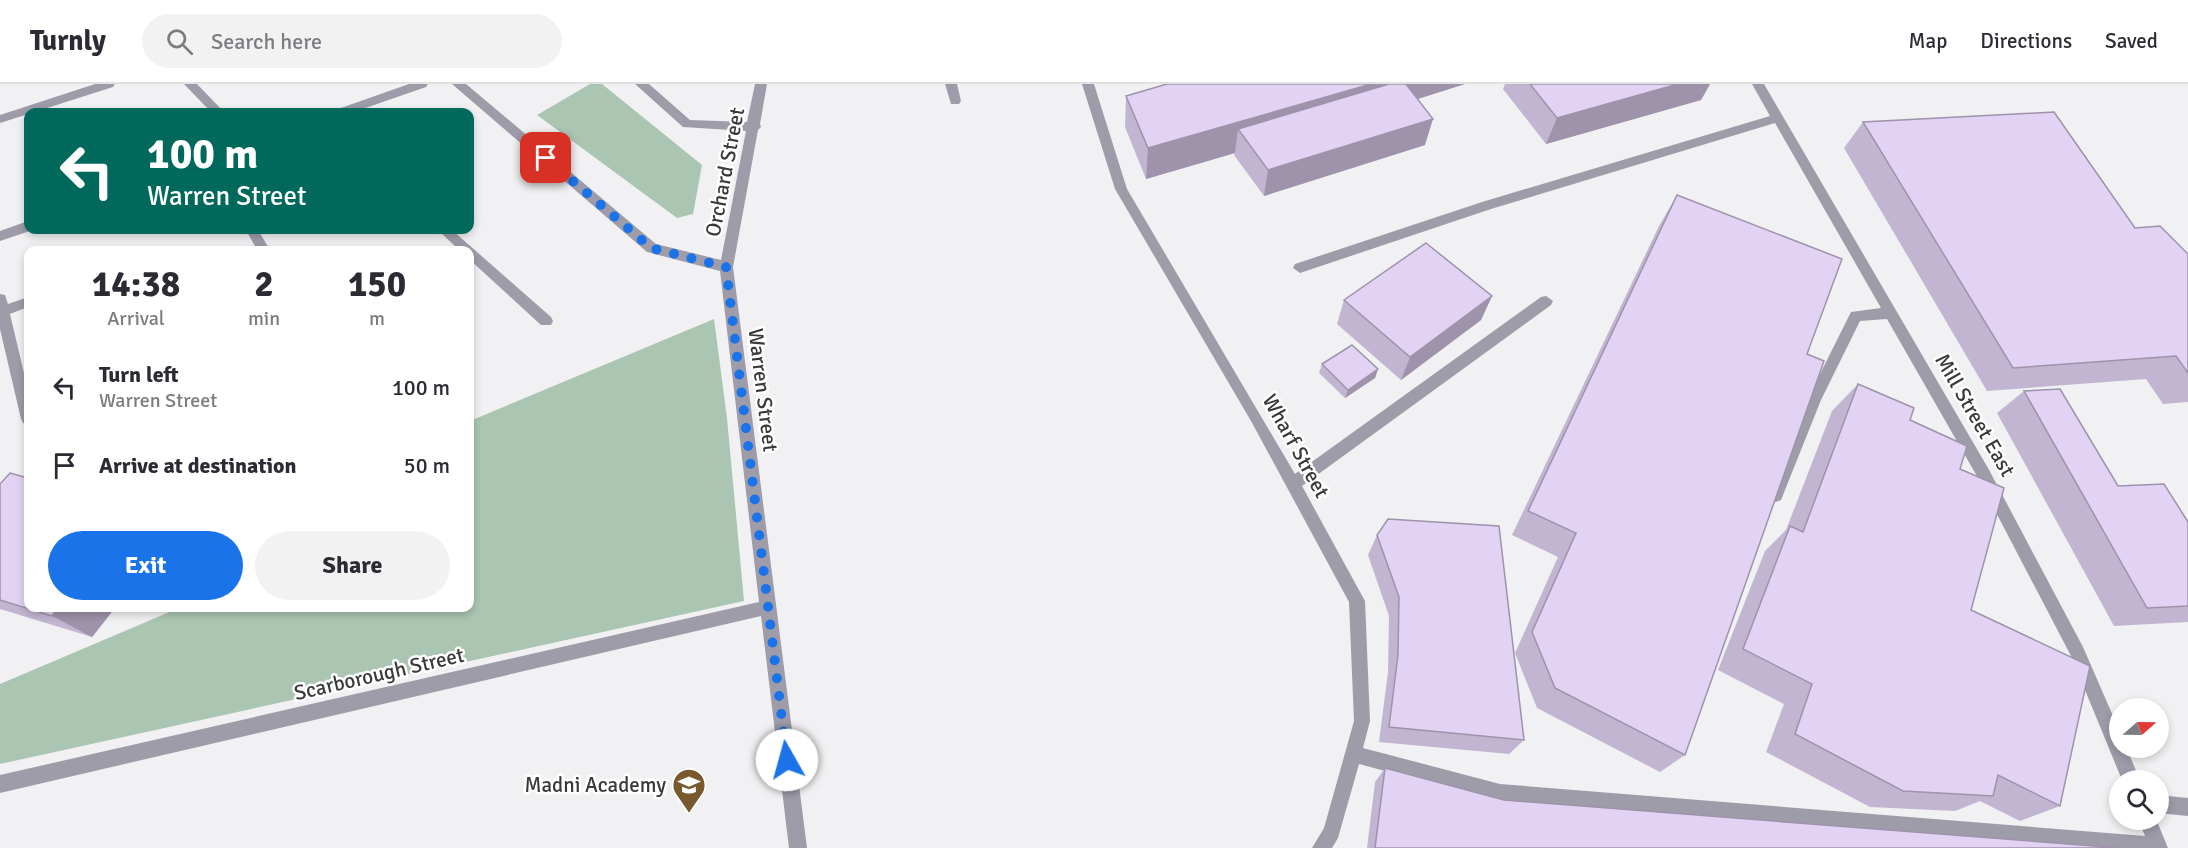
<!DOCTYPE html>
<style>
body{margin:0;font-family:Signika,sans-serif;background:#f2f2f3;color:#2b2b33;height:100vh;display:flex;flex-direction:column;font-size:22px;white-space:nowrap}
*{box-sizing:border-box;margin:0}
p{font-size:20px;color:#7c7c81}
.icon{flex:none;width:33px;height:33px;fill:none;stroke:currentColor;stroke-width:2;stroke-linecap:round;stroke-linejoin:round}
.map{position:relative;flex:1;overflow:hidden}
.details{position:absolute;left:24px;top:162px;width:450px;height:366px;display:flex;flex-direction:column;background:#fff;border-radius:12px;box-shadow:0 3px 9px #0003}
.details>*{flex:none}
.guide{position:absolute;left:24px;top:24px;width:450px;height:126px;border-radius:12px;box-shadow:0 3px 9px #0003;background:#00695c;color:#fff;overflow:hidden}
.needle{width:39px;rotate:70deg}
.tools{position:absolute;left:2109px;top:614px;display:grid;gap:12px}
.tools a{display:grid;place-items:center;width:60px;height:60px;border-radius:50%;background:#fff;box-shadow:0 3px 9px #0003;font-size:30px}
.pin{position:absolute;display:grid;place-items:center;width:51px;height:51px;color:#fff;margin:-26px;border-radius:12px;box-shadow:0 3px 9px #0006}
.me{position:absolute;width:66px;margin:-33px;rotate:353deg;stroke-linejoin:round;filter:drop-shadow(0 0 4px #0008)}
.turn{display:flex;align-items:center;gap:21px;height:126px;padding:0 24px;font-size:27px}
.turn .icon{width:78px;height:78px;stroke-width:2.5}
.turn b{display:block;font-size:42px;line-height:51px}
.eta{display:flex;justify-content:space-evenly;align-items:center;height:102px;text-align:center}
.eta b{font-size:36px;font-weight:700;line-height:42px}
.action{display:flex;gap:12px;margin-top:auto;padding:12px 24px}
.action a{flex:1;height:69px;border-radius:36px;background:#1a73e8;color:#fff;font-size:24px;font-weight:700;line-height:69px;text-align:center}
.action a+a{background:#f2f2f3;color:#2b2b33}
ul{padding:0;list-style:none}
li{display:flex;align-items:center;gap:18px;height:78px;padding:0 24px}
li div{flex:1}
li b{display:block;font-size:22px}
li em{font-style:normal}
header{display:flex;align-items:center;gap:36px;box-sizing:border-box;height:84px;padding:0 30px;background:#fff;border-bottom:2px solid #e1e1e2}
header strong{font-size:28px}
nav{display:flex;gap:33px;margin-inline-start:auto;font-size:21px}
.search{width:420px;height:54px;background:#f2f2f3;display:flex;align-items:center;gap:15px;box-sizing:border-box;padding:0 21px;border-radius:33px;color:#7c7c81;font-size:22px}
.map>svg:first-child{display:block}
.green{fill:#aac6b2}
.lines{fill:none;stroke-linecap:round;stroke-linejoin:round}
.minor{fill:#9f9caa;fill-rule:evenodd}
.wall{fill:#c2b5d1}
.shaded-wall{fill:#9e93aa}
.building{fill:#e2d2f3;stroke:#9e93aa;stroke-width:1.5}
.route{stroke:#1a73e8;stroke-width:10;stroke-dasharray:0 18}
.labels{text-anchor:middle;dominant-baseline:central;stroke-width:5;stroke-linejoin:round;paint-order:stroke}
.street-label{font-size:21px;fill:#383939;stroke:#fff}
.poi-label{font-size:21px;fill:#383939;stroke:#fff;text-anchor:end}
</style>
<header>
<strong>Turnly</strong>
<div class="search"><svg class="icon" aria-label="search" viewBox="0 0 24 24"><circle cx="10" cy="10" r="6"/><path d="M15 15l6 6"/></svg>Search here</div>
<nav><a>Map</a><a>Directions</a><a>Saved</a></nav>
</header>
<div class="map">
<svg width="2188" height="764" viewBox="0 0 2188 764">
<rect width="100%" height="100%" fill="#f1f1f3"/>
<g class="green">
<polygon points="590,0 602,0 702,81 693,130 677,134 537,31"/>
<polygon points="714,235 727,334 744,517 0,680 0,600 179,524 470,524 470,337"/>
</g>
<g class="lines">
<g class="minor">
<polygon points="95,0 115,0 113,3 0,39 0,31"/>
<polygon points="184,0 197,0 224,28 211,28"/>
<polygon points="409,0 428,0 426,3 354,28 336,28 338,25"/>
<polygon points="452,0 466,0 656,160 721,176 746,47 683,43 635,0 649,0 690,36 747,38 755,0 767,0 760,40 761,43 758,46 733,183 807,764 789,764 761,532 0,709 0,691 759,518 720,187 647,168"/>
<polygon points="945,0 957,0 961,17 959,20 951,20"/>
<polygon points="1082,0 1094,0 1127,105 1295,390 1541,213 1546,212 1553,217 1551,221 1302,402 1365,517 1370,637 1363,664 1500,700 2145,752 2138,735 2156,735 2168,764 2073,764 1500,718 1359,680 1338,754 1332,764 1312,764 1324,744 1354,637 1349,518 1251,337 1115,105"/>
<polygon points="1752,0 1764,0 1988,384 2083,563 2120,648 2120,663 2126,663 2140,696 2122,696 2071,572 1978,394 1887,235 1860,237 1821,316 1781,416 1776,418 1771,416 1768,411 1807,316 1851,228 1881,224 1775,39 1491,125 1300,189 1293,184 1295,180 1482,118 1770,32"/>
<polygon points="28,137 28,146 33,146 0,157 0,147"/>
<polygon points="246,146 258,146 270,166 257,166"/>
<polygon points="438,146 452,146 551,233 553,237 551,241 541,241 470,176 470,166 459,166"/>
<polygon points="0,210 5,211 8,220 28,213 28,223 10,230 28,306 28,341 23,339 21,335 0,245"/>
<polygon points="2158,711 2188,714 2188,732 2158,729"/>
</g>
</g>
<g class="wall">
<polygon points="1167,0 1465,0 1418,15 1425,61 1264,112 1234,71 1235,69 1146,95 1125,43 1126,12"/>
<polygon points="1505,0 1710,0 1701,16 1546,60 1503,5"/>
<polygon points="1863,38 2135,144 2188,170 2188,318 2163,320 2146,295 1987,307 1844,64"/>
<polygon points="1677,111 1807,270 1685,671 1660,688 1537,624 1515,569 1558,473 1512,451 1659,142"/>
<polygon points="1492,212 1481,236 1401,296 1337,240 1344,216"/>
<polygon points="1322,280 1378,285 1375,294 1345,314 1319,289"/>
<polygon points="1858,300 1910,336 1960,385 1971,526 2060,722 2020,737 1980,717 1955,727 1870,723 1766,668 1784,620 1718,586 1765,467 1786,446 1832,327"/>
<polygon points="2024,307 2118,402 2188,438 2188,538 2114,542 1997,329"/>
<polygon points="0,400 28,524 115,524 92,553 0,525"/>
<polygon points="1377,451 1524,656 1509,670 1379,658 1388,588 1389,532 1368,471"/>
<polygon points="1385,684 1504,716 2119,764 1367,764 1375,698"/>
</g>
<g class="shaded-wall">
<polygon points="1371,0 1465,0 1395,22 1238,45 1235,69 1146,95 1148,64"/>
<polygon points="1678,0 1710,0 1701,16 1546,60 1557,34"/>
<polygon points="1433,35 1425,61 1264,112 1268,86"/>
<polygon points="1492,212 1481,236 1401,296 1410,273"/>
<polygon points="1378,285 1375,294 1345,314 1348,306"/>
<polygon points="58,524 115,524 92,553 52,532"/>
</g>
<g class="building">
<polygon points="1167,0 1371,0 1148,64 1126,12"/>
<polygon points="1389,0 1406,0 1433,35 1268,86 1238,45"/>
<polygon points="1530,0 1678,0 1557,34"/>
<polygon points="2054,28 2135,144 2160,142 2188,170 2188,289 2176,272 2013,284 1863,38"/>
<polygon points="1677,111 1842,175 1807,270 1824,277 1685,671 1555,604 1532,548 1576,449 1528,427"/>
<polygon points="1426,159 1492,212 1410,273 1344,216"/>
<polygon points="1352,261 1378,285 1348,306 1322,280"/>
<polygon points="1858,300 1914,324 1910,336 1967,362 1960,385 2004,404 1971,526 2090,582 2060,722 1998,691 1993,712 1903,707 1795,650 1812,600 1743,565 1790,442 1803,448"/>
<polygon points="2060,305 2118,402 2164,400 2188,438 2188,522 2147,524 2024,307"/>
<polygon points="10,389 28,394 28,524 58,524 52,532 0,516 0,400"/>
<polygon points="1388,435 1499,442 1524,656 1389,643 1398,571 1399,513 1377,451"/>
<polygon points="1385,684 1504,716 2119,764 1375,764"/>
</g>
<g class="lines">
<polyline class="route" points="546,74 651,164 726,183 787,676"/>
</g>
<defs>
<g id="school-pin" transform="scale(1.725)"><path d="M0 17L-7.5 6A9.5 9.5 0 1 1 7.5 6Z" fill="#78592e" stroke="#fff"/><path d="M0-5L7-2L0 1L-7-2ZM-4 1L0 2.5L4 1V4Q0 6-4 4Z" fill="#fff"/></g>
</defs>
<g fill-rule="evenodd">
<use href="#school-pin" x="689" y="701"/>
</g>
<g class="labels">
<g class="street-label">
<text transform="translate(725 88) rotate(-79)">Orchard Street</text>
<text transform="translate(763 306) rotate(83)">Warren Street</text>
<text transform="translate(1975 331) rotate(60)">Mill Street East</text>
<text transform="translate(1296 362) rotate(61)">Wharf Street</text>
<text transform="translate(379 590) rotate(-13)">Scarborough Street</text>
</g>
<g class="poi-label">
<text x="666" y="701">Madni Academy</text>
</g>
</g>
</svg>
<div class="tools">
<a><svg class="needle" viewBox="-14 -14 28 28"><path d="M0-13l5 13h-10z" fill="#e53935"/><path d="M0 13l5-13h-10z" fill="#7c7c81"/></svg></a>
<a><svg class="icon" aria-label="search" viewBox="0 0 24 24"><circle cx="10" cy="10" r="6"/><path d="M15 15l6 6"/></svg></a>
</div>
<div class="pin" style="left:546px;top:74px;background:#d93025"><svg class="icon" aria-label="arrive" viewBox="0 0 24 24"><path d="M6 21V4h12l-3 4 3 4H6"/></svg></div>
<svg class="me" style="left:787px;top:676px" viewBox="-20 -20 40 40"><circle r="19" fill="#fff"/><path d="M0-13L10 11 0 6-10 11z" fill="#1a73e8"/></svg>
<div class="guide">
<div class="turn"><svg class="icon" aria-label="left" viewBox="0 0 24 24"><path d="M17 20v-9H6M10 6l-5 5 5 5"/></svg><div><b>100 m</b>Warren Street</div></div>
</div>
<section class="details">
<div class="eta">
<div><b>14:38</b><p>Arrival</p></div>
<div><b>2</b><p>min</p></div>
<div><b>150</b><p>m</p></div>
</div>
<ul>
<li><svg class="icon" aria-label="left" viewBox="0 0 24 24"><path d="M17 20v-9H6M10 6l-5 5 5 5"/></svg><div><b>Turn left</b><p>Warren Street</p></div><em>100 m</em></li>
<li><svg class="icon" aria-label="arrive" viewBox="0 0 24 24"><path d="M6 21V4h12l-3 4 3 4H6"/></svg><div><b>Arrive at destination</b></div><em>50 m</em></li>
</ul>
<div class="action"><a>Exit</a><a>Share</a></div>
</section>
</div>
